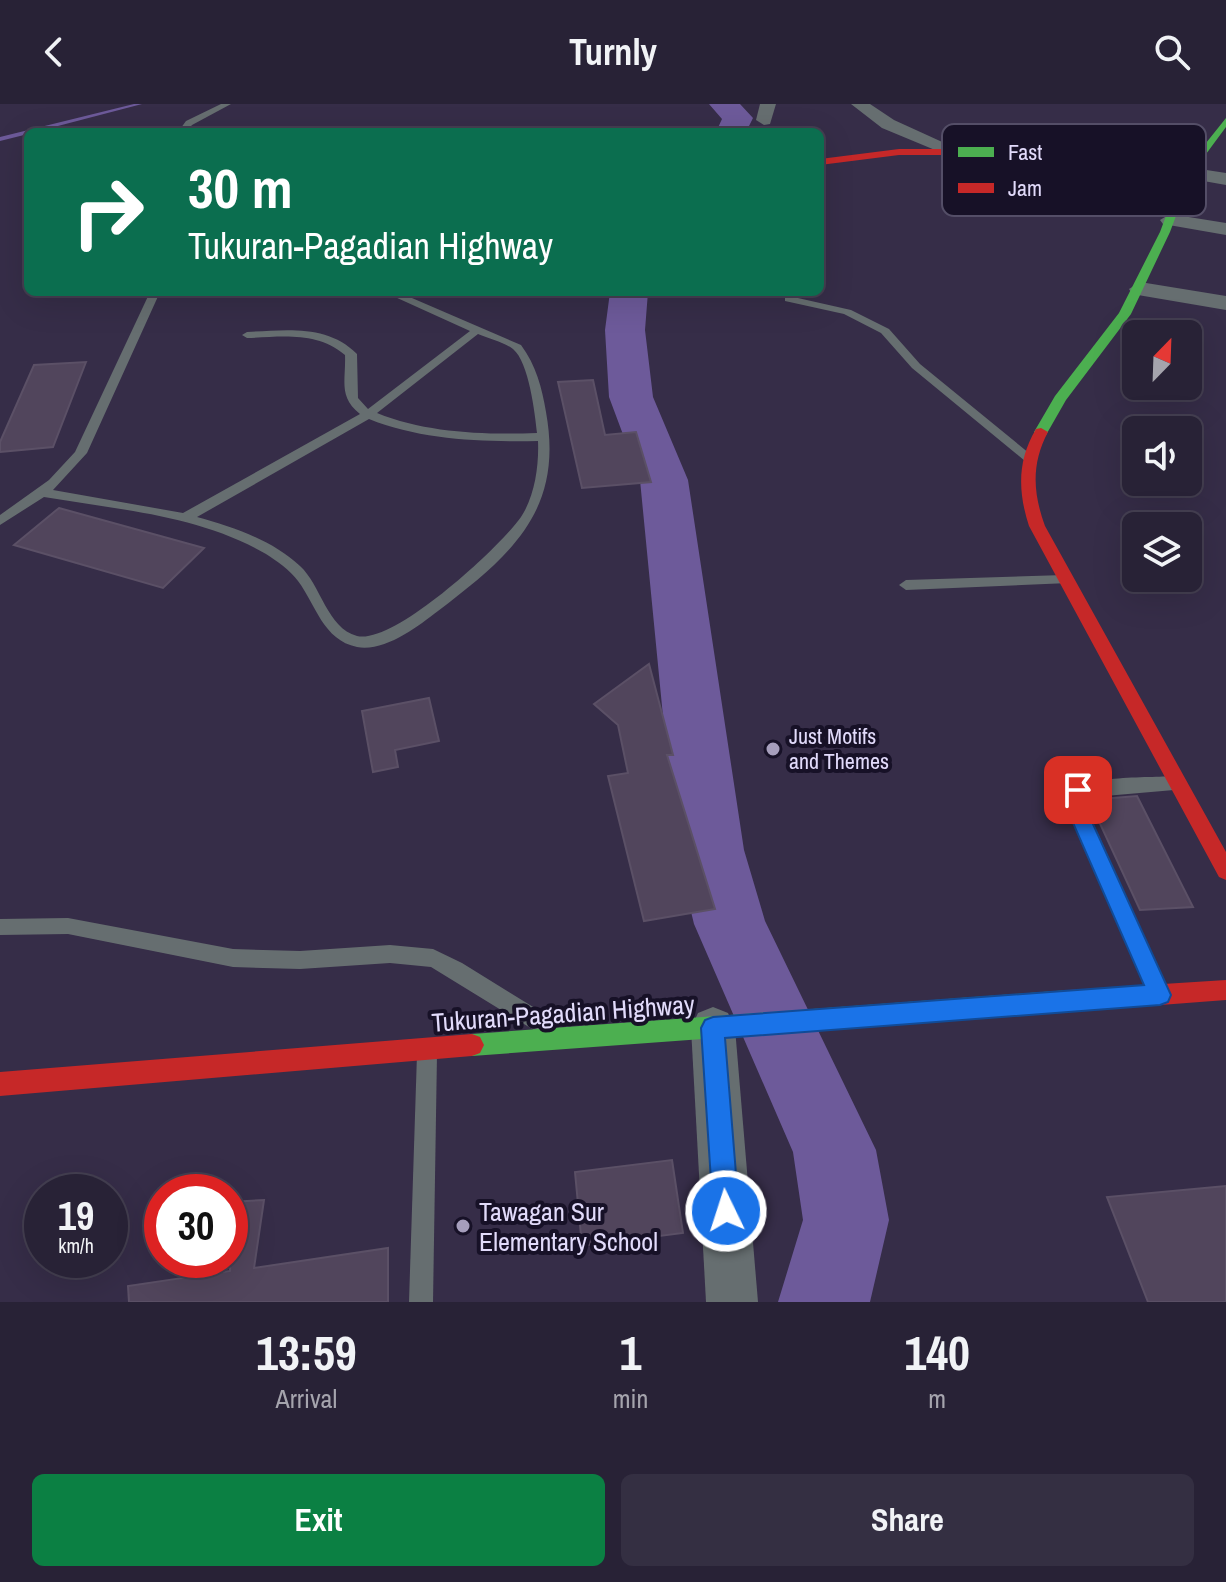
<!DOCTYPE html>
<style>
body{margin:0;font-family:"Archivo Narrow",sans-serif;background:#342f42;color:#f1f3f6;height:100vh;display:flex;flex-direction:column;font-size:30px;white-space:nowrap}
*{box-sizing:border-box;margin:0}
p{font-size:26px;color:#a5a4ad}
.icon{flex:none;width:44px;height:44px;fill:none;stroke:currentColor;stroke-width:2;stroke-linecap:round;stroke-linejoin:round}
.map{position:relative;height:1198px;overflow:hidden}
.sheet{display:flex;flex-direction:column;background:#282236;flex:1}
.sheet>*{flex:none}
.top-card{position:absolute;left:24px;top:24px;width:800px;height:168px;border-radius:12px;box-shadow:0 8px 32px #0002,0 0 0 2px #443f51;background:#0b6e4f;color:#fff;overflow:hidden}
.needle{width:52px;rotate:23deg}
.tools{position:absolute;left:1122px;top:216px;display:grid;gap:16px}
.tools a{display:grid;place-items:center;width:80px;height:80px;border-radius:12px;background:#282236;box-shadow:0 8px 32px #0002,0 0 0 2px #443f51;font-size:40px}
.speed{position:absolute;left:24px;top:1070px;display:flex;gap:16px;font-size:40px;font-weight:700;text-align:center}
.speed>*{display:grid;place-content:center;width:104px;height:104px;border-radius:50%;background:#282236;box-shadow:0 8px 32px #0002,0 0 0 2px #443f51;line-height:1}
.speed small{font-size:20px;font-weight:400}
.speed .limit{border:12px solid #d22;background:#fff;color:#111}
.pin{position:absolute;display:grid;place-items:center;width:68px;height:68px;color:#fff;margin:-34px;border-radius:16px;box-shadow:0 4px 12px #0006}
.me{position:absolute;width:88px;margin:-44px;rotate:356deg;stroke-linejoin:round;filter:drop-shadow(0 0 6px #0008)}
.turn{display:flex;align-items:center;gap:28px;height:168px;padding:0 32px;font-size:36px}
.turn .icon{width:104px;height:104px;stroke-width:2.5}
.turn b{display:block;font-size:56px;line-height:68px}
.eta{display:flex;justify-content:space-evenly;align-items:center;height:136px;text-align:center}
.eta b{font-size:48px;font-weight:700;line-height:56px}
.button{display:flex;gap:16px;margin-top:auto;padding:16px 32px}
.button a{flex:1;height:92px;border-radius:12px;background:#0b8043;color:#fff;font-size:32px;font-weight:700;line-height:92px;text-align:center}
.button a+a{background:#342f42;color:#f1f3f6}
header{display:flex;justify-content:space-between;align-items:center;height:104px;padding:0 32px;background:#282236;font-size:36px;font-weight:700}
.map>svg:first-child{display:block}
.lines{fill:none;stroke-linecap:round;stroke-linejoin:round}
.stream{fill:#6d5a9a;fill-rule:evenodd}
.river{fill:#6d5a9a;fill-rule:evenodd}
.building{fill:#51455c;stroke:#5b5066;stroke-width:2}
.lane{fill:#666e70;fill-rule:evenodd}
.street{fill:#666e70;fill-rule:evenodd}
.fast{fill:#4caf50;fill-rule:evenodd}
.jam{fill:#c62828;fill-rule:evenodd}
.route{fill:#1a73e8;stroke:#114b97;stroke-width:2}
.poi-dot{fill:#a69ebc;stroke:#171127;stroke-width:3}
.labels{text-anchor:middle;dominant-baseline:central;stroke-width:8;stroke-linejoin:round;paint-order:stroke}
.poi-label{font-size:22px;fill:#e2dbfb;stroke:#171127;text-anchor:start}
.near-street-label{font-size:26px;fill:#e2dbfb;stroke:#171127}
.near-poi-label{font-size:26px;fill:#e2dbfb;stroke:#171127;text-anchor:start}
.key{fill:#171127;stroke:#544e67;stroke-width:2}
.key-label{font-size:22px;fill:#e2dbfb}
</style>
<header><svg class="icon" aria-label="back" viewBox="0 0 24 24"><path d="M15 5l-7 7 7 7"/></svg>Turnly<svg class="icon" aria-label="search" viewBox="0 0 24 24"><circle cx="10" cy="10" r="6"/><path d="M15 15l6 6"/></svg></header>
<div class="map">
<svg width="1226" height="1198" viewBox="0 0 1226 1198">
<rect width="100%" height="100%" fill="#362d48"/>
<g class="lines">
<polygon class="stream" points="134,0 142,0 35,28 28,28 28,30 0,37 0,33"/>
<g class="river">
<polygon points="709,0 740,0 753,14 746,28 716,28 722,15"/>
<polygon points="610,188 648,188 645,226 653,293 688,376 744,746 765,817 876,1046 889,1116 870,1198 778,1198 803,1116 793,1048 694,820 676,746 640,376 609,293 605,226"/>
</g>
</g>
<g class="building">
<polygon points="86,258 53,343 0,348 0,338 34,261"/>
<polygon points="593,276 605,331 636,328 651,378 582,384 558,278"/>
<polygon points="59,404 204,444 163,484 14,441"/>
<polygon points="649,560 673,651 667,651 715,805 644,817 608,672 628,669 618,621 594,600"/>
<polygon points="429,594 439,637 395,646 398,663 373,668 362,607"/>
<polygon points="1137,692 1193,803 1140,806 1089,696"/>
<polygon points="672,1056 683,1129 582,1142 575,1068"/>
<polygon points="1226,1082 1226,1198 1148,1198 1107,1093"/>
<polygon points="264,1096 254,1164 388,1144 388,1198 129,1198 128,1182 230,1167 230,1098"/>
</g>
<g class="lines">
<g class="lane">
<polygon points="221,0 231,0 192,21 186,28 178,28 186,17"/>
<path d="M150 188H160L87 349 53 386 183 409 360 310C338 292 346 277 345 251 316 227 282 233 247 234L242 231 247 228C285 226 328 220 357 250L358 294 368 305 470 227 384 188H398L521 241C536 261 542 284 546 308 564 407 511 451 438 507 417 523 385 548 357 543 323 536 316 501 298 477 290 466 277 457 266 450 199 411 120 406 44 393L0 421V411L49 376 75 348ZM478 230C489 235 504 238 513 245 529 258 535 310 537 329 485 331 426 329 377 309ZM369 315C421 336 482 338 538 337 539 361 535 392 521 413 500 443 394 541 357 532 327 524 321 481 300 462 272 436 233 423 197 413Z"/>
<polygon points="789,192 851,206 889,225 920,260 1035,354 1029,358 1025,357 912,264 881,229 844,210 785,197 785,193"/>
<polygon points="1064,471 1071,476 1069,479 906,486 899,481 906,476"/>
<path d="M1174 672 1180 674 1183 679 1180 684 1174 686 1082 694 1168 886 1165 893 1158 895 1151 893 1063 691C1076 671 1150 674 1174 672Z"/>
<polygon points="68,814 233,845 300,847 390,841 433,845 462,859 551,914 554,921 551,928 544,931 537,928 431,863 390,859 300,865 233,863 68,830 0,831 0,815"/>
<polygon points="427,940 434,943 437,950 433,1198 409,1198 417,950 420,943"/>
</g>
<g class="street">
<polygon points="760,0 776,0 770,20 764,21 756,16"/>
<polygon points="851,0 870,0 894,16 962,47 953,52 947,51 882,24"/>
<polygon points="1187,63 1226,69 1226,81 1181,73 1178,69"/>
<polygon points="1170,110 1226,119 1226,131 1163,120 1160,116"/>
<polygon points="1140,178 1226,192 1226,206 1132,190 1129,185"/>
<polygon points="713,903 728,909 735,924 758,1198 706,1198 691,924 698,909"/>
</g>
<g class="fast">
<polygon points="1226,14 1226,23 1192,69 1170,128 1131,210 1066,296 1046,331 1036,331 1034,328 1055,292 1119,209 1160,128 1182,69"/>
<polygon points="1069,886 1077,890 1080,897 1077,904 1069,908 472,952 464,949 460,941 464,933 472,930"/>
</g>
<g class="jam">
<polygon points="899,45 978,45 1185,85 1180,88 978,51 899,51 820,61 820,55"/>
<path d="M1041 324 1048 328C1031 360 1033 389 1045 422L1226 748V776L1219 773 1029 422C1018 388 1017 357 1036 325Z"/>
<polygon points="1226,876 1226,896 1069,908 1061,904 1058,897 1061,890 1069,886"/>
<polygon points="472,930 480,933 484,941 480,949 472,952 0,992 0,968"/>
</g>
</g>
<polygon class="route" points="1078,678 1085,680 1087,686 1082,696 1171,891 1168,898 1160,901 725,934 739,1107 735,1116 726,1120 717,1116 713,1107 701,924 705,916 713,913 1144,881 1063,696 1066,683"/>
<g class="poi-dot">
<circle cx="773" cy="645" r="8"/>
<circle cx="463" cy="1122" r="8"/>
</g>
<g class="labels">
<g class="poi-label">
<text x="789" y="632">Just Motifs<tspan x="789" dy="25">and Themes</tspan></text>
</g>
<g class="near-street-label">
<text transform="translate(563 909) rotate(-4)">Tukuran-Pagadian Highway</text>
</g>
<g class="near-poi-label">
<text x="479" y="1107">Tawagan Sur<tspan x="479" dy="30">Elementary School</tspan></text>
</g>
</g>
<rect x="942" y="20" width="264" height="92" rx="12" class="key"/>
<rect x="958" y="43" width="36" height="10" fill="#4caf50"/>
<rect x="958" y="79" width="36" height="10" fill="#c62828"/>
<g class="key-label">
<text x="1008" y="56">Fast</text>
<text x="1008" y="92">Jam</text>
</g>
</svg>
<div class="tools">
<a><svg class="needle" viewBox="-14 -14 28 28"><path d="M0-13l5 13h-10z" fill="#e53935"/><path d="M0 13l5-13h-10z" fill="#a5a4ad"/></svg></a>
<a><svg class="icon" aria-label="sound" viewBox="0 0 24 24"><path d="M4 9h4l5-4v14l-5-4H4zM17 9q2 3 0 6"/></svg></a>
<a><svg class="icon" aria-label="layers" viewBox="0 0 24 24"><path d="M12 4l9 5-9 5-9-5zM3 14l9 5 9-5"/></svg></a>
</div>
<div class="speed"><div>19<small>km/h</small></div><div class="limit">30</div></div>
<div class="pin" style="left:1078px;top:686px;background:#d93025"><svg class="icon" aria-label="arrive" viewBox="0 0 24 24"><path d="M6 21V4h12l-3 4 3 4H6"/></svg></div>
<svg class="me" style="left:726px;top:1107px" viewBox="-20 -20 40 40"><circle r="17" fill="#1a73e8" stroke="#fff" stroke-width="3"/><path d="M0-11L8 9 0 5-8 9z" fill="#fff"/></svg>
<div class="top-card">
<div class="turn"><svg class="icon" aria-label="right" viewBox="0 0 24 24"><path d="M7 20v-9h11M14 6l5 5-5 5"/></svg><div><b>30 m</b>Tukuran-Pagadian Highway</div></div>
</div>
</div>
<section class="sheet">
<div class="eta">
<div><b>13:59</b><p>Arrival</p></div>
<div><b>1</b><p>min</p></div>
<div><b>140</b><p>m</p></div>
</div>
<div class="button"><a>Exit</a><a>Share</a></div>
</section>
